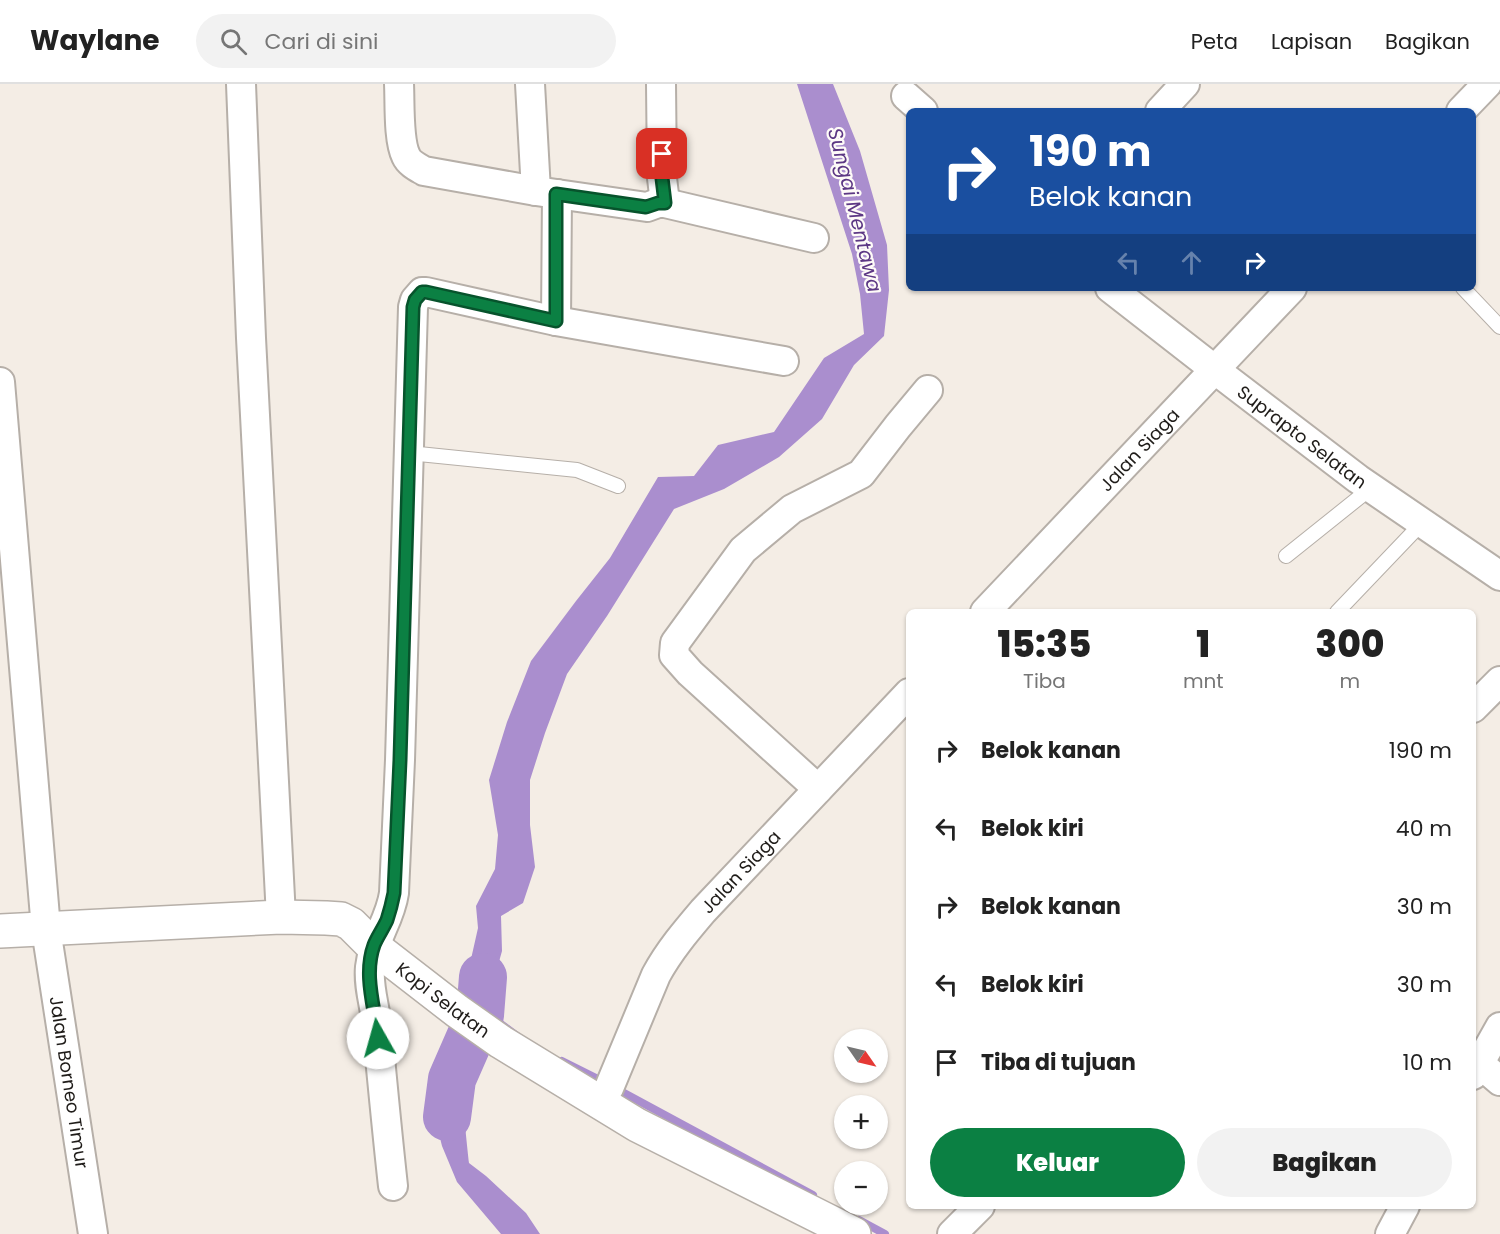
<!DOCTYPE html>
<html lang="id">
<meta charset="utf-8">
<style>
body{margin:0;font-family:Poppins,sans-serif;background:#f2f2f2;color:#222;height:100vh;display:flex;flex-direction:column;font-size:22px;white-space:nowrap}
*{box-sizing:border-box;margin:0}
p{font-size:20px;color:#767676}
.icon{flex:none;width:33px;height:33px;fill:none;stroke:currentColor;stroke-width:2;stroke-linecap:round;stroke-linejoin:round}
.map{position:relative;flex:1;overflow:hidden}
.side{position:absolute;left:906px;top:525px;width:570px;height:600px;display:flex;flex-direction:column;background:#fff;border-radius:9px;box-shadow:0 2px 4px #0004}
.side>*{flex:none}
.guide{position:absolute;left:906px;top:24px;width:570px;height:183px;border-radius:9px;box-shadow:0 2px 4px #0004;background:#1a4fa0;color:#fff;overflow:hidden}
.needle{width:39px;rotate:124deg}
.buttons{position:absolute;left:834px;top:945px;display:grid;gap:12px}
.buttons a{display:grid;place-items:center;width:54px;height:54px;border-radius:50%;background:#fff;box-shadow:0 2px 4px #0004;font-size:30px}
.pin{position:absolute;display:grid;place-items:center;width:51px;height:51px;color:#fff;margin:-26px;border-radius:12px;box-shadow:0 3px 9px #0006}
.me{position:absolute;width:66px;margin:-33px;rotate:353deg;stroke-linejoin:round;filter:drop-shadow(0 0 4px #0008)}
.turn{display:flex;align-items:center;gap:21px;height:126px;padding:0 24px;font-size:27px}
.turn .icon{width:78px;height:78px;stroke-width:2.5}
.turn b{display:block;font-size:42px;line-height:51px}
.lanes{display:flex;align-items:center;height:57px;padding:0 24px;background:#0003;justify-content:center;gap:30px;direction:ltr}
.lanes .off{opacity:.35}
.eta{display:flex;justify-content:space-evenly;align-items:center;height:102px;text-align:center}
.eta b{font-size:36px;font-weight:800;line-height:42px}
.cta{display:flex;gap:12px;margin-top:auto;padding:12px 24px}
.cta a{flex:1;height:69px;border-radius:36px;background:#0b8043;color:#fff;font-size:24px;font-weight:800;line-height:69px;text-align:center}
.cta a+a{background:#f2f2f2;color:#222}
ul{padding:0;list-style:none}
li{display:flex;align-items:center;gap:18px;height:78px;padding:0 24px}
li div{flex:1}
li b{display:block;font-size:22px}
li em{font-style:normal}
header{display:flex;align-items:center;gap:36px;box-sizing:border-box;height:84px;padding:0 30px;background:#fff;border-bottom:2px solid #e0e0e0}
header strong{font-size:28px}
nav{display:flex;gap:33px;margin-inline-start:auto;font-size:21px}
.search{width:420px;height:54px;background:#f2f2f2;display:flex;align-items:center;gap:15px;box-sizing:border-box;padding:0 21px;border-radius:33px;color:#767676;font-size:22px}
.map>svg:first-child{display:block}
.water{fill:#aa8ece}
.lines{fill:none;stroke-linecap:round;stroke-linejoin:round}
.stream{stroke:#aa8ece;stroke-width:8}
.river{stroke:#aa8ece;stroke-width:48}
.service-casing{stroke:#b6afa8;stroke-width:16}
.minor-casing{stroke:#b6afa8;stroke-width:32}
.tertiary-casing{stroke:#b6afa8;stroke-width:36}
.service{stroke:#fff;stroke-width:14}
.minor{stroke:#fff;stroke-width:28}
.tertiary{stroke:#fff;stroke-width:33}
.route-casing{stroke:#07532c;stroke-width:15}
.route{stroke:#0b8043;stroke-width:10}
.labels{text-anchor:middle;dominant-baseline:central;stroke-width:4.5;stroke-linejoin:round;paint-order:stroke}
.street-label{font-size:18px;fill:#1f1c19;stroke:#fefbf8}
.water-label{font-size:20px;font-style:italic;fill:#5c3784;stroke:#fefbf8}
</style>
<header>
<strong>Waylane</strong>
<div class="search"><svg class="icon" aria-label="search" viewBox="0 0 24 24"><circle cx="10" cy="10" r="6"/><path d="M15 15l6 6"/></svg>Cari di sini</div>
<nav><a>Peta</a><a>Lapisan</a><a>Bagikan</a></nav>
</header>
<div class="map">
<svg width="1500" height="1150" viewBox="0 0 1500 1150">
<rect width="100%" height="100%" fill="#f4ede5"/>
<g class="water">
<polygon points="797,0 833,0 860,67 887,161 889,206 884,252 854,281 822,335 779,373 724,405 674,425 607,532 567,590 545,649 530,696 530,741 535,783 523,819 501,832 502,867 486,924 548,970 462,915 478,844 476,822 495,785 498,751 489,696 507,638 531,577 576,517 610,474 658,393 694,392 718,361 774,348 824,274 864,250 860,210 852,170"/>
<path d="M444 955 467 974C458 988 467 1059 469 1079L486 1092 526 1129 540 1150H501L457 1098 442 1062 438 1046 435 999 445 985Z"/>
</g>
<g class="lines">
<g class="stream">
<polyline points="562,977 600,996 813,1111"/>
<polyline points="859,1136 885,1150"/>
</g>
<polyline class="river" points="447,1033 452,995 480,931 483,893"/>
<g class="service-casing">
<g id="service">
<polyline points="1463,204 1500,243"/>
<polyline points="409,369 577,386 618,402"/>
<polyline points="1286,472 1371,404"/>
<polyline points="1337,528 1422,439"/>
</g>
</g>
<g class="minor-casing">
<g id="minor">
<polyline points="241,0 251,254 281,833"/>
<path d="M399 0C400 18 398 56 406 72 409 79 417 83 424 87L536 107 647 123 658 119H665L814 154"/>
<polyline points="530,0 536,107"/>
<polyline points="661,0 662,94 665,119"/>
<polyline points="906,12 923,27"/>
<polyline points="1160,27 1185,0"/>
<polyline points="1461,27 1487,0"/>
<path id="s1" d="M1110 204 1214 285 1358 395 1500 492"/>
<polyline points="556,237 557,110"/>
<path id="s2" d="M0 298 46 845 93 1150"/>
<path id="s3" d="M985 528 1292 204"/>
<polyline points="1473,624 1500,597"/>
<polyline points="818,705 690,589 674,571 675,559 743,466 792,425 861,390 898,342 928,306"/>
<polyline points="1473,974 1500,997"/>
<polyline points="1473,991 1500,943"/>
<path id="s4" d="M600 1018 609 1004 656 891C669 867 686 847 703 827L909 609"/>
<path d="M393 1102C387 1048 382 995 377 942 375 922 368 903 370 883 373 855 390 837 394 809L400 676 413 223 415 216 422 208H426L556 237 784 277"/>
<polyline points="952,1150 980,1122"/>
<polyline points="1390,1150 1405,1122"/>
</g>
</g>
<g class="tertiary-casing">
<g id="tertiary">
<path id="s5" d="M0 847 281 833 326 834 341 835 351 840 373 862 457 927 501 958 637 1041 854 1150"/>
</g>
</g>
<use href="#service" class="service"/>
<use href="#minor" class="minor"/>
<use href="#tertiary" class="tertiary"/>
</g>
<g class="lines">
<g class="route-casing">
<path id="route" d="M378 954C375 924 363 891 374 861 377 853 383 845 387 836 390 827 392 819 394 809L400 676 413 223 415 216 422 208H426L556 237V110L646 123 658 119H665L662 94V70"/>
</g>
<use href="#route" class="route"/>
</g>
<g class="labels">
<g class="street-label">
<text stroke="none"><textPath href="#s1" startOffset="243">Suprapto Selatan</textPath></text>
<text stroke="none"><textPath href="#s3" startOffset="224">Jalan Siaga</textPath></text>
<text stroke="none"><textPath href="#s4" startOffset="273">Jalan Siaga</textPath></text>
<text stroke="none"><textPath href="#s5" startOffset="472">Kopi Selatan</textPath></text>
<text stroke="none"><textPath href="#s2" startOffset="704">Jalan Borneo Timur</textPath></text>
</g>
<g class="water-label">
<text transform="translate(855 126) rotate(76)">Sungai Mentawa</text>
</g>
</g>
</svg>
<div class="buttons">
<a><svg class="needle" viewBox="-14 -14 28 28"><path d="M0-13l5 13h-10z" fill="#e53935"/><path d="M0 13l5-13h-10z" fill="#767676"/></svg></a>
<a>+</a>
<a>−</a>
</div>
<div class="pin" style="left:662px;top:70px;background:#d93025"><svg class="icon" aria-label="arrive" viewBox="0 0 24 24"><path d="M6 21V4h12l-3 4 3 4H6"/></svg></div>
<svg class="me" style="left:378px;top:954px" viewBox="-20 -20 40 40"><circle r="19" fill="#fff"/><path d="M0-13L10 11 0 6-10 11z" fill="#0b8043"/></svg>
<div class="guide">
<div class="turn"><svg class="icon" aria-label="right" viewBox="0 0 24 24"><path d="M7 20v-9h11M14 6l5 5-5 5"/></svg><div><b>190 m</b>Belok kanan</div></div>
<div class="lanes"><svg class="icon off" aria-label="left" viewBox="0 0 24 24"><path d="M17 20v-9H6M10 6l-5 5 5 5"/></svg><svg class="icon off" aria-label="ahead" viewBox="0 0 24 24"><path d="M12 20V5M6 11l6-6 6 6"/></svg><svg class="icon" aria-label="right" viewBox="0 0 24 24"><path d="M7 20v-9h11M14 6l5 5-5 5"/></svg></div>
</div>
<section class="side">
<div class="eta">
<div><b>15:35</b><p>Tiba</p></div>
<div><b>1</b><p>mnt</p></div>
<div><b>300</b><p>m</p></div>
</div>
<ul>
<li><svg class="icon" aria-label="right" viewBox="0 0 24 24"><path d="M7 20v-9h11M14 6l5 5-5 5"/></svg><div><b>Belok kanan</b></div><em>190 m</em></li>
<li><svg class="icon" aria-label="left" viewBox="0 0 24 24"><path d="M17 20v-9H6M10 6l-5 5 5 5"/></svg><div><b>Belok kiri</b></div><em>40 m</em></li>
<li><svg class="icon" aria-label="right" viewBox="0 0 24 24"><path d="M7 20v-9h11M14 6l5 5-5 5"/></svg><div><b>Belok kanan</b></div><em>30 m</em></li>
<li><svg class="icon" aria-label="left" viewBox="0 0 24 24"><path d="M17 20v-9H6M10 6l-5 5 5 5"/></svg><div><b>Belok kiri</b></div><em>30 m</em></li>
<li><svg class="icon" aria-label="arrive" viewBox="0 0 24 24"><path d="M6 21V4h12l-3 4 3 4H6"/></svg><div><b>Tiba di tujuan</b></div><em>10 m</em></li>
</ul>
<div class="cta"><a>Keluar</a><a>Bagikan</a></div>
</section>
</div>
